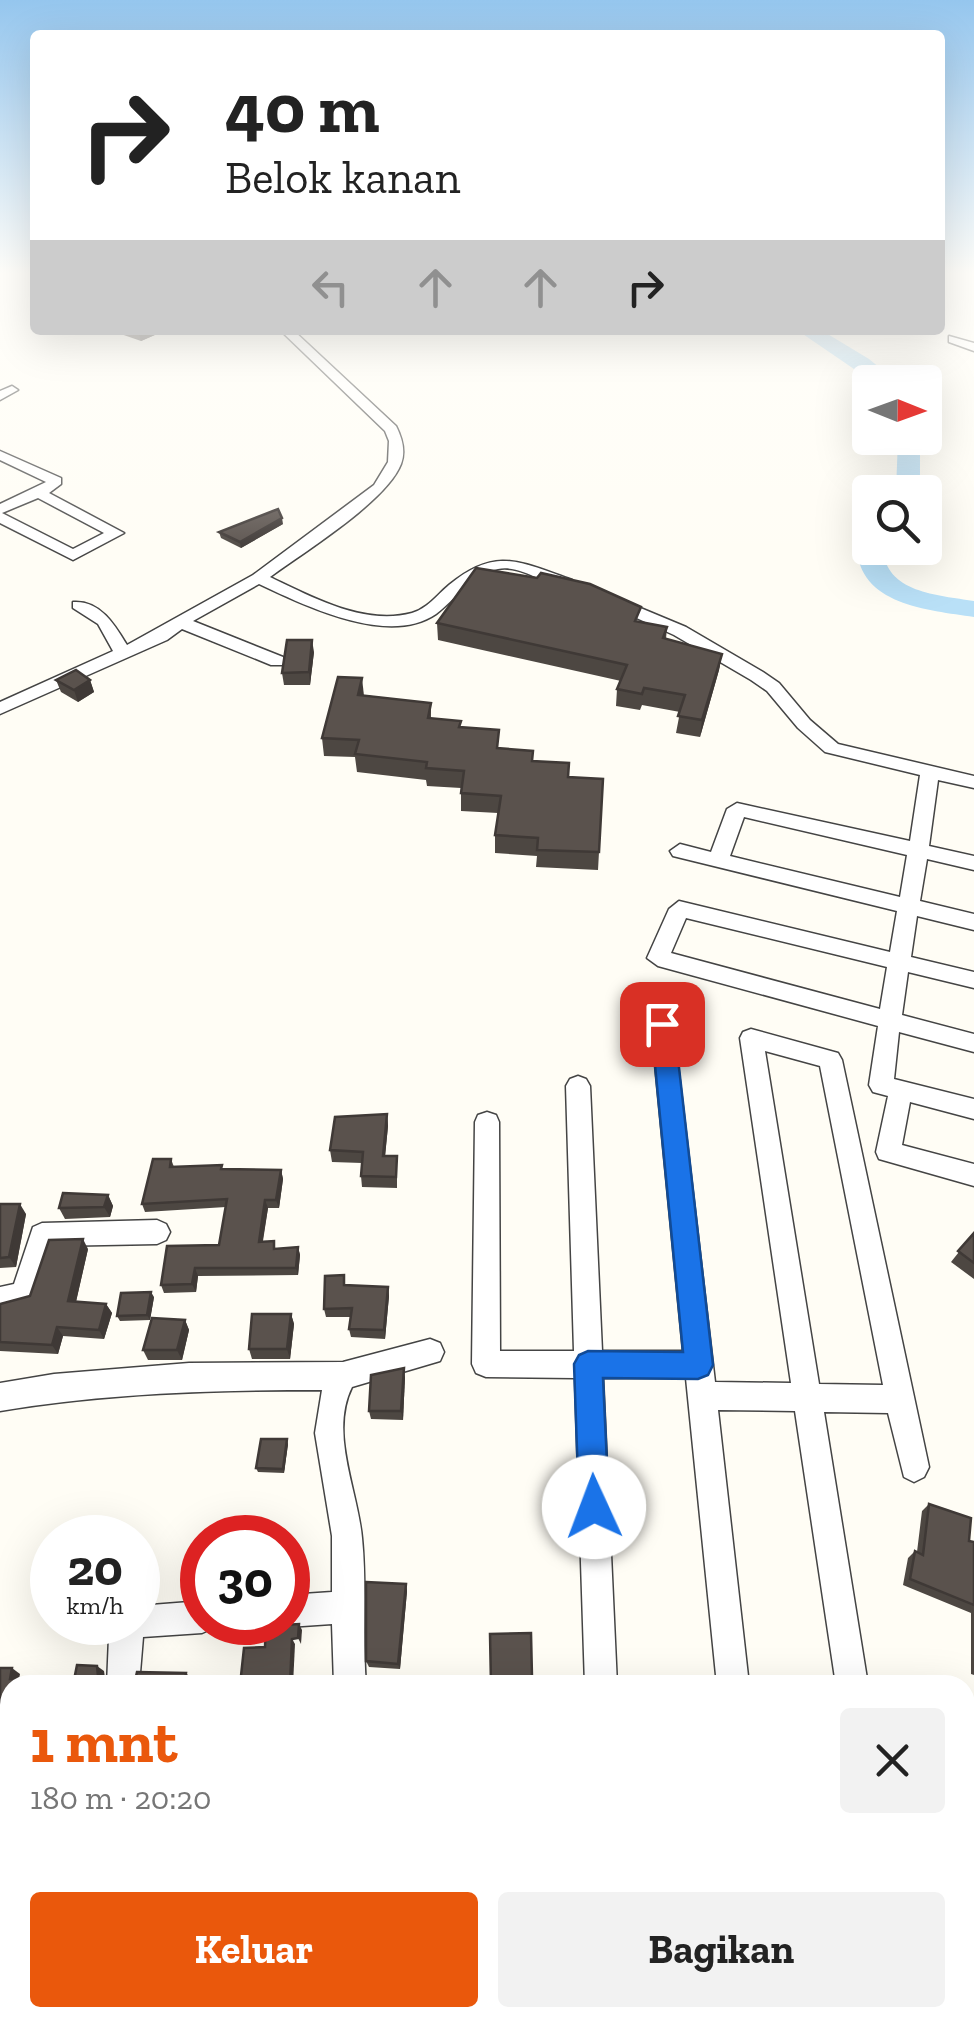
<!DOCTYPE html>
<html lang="id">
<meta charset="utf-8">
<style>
body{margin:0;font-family:"Zilla Slab",serif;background:#f2f2f2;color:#222;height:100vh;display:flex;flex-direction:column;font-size:38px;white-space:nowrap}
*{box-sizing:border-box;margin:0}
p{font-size:32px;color:#767676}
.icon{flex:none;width:55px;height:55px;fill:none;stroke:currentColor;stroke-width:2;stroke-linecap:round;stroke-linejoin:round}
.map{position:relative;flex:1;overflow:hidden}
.sheet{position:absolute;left:0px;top:1675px;width:975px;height:352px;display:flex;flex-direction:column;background:#fff;border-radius:30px 30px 0 0;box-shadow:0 10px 40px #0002}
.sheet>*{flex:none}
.banner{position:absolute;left:30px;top:30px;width:915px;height:305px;border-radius:10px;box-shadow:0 10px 40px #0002;background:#fff;color:#222;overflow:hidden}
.needle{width:65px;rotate:91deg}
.buttons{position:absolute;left:852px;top:365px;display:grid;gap:20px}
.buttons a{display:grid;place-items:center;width:90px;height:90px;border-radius:10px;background:#fff;box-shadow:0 10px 40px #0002;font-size:50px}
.speed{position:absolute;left:30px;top:1515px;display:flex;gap:20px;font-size:50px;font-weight:700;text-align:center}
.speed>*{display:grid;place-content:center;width:130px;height:130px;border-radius:50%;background:#fff;box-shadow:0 10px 40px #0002;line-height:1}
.speed small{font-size:25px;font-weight:400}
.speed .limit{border:15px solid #d22;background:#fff;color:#111}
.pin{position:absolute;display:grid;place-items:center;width:85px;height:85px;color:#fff;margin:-42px;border-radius:20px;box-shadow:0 5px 15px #0006}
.me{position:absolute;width:110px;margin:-55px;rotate:358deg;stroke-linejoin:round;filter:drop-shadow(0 0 8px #0008)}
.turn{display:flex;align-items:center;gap:35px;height:210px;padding:0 30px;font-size:45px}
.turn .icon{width:130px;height:130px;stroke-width:2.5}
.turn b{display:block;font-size:70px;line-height:85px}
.lanes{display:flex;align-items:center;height:95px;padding:0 30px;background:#0003;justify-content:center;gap:50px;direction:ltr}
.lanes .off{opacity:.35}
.round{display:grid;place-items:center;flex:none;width:105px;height:105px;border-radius:10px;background:#f2f2f2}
.head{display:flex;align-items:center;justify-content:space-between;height:170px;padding:0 30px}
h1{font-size:60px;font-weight:800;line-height:75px;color:#ea580c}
.action{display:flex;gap:20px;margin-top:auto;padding:20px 30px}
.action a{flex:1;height:115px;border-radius:10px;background:#ea580c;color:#fff;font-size:40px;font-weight:800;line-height:115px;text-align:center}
.action a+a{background:#f2f2f2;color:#222}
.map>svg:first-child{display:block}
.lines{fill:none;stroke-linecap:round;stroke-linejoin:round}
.river{fill:#b9e0f7;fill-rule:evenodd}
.minor-casing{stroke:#444;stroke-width:3}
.minor{fill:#fff;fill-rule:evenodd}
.wall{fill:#4d4742}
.shaded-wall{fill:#3f3936}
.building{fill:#5a524d;stroke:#3f3936;stroke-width:2.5}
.route{fill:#1a73e8;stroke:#114b97;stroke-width:2.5}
</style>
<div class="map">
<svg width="974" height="2027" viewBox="0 0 974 2027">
<rect width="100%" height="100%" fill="#fffdf5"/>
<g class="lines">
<g class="river">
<polygon points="797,330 821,330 869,359 897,382 873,382"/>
<polygon points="898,438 920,438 920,492 896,492"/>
<path d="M870 538V548H883C885 593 938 595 974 601V617C928 610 858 605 857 546Z"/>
</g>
<g class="minor-casing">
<g id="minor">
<path d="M280 330H293L396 426C402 438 406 451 401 464 387 501 304 552 270 577 312 597 364 626 412 613 427 609 437 595 449 585 496 546 520 562 572 580V586C547 589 523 564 498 569 472 573 455 600 436 614 388 647 304 605 259 584L193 621 283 657V665H271L182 629 167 640 0 714V702L113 651 98 624 73 608V602C100 600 115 625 127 645L253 575 374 485 388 462 389 441 385 431Z"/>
<polygon points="949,336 974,343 974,351 949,342"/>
<polygon points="12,386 18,390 0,400 0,391"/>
<path d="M0 451 61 478V484L49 493 124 533 73 560 0 523V504L46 482 0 460ZM38 498 104 533 73 549 2 513Z"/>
<path d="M614 597 686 627 763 672 779 683 810 720 838 744 974 776V788L938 780 929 846 974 856V870L927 859 920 901 974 914V930L917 916 911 957 974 972V988L908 972 902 1015 974 1034V1052L899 1032 894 1079 974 1099V1119L910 1102 902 1145 974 1164V1186L879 1159 876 1152 888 1096 873 1092 869 1085 878 1026 658 966 647 958 669 909 679 901 890 952 897 911 673 856 670 851 680 844 711 852 727 809 737 803 910 841 920 775 825 752 798 728 767 691 751 680 674 635 608 605V599ZM744 817 907 855 900 897 730 856ZM686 918 887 967 880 1009 671 953Z"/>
<path d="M662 1014 670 1017 673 1023 715 1382 791 1383 740 1038 743 1032 751 1029 838 1053 842 1060 929 1467 924 1477 914 1482 904 1477 888 1413 824 1412 868 1685H836L795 1411 718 1410 749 1685H717L686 1378H603L617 1685H585L575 1378 486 1377 476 1373 472 1364 475 1122 478 1115 487 1112 496 1115 499 1122 500 1351H574L566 1086 570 1079 578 1076 586 1079 590 1086 602 1351H683L651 1023 654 1017ZM765 1051 820 1066 883 1385 819 1384Z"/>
<polygon points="157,1220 166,1224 170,1232 166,1240 157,1244 52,1246 33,1304 0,1311 0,1287 14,1284 33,1227 42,1223"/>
<path d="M430 1339 440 1343 444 1352 440 1361 352 1387C329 1433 358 1491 362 1538 367 1587 362 1636 366 1685H334L332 1624 288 1627 278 1622H288V1595L332 1592V1536L315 1433 322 1390C214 1390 107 1393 0 1411V1383L54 1374 189 1363 343 1362Z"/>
<polygon points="202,1601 202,1622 216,1622 213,1628 202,1633 143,1637 139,1685 107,1685 109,1637 116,1622 138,1622 138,1606"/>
<polygon points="255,2018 296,2018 292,2027 251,2027"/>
<polygon points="918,2018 962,2018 966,2027 922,2027"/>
</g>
</g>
<use href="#minor" class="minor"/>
</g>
<g class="wall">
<polygon points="115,330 164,330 164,331 141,341 115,332"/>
<polygon points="283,524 241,548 221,538 219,532"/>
<polygon points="640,622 667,627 666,639 722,654 719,670 700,737 676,733 680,712 642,705 640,710 616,706 617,689 621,681 438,640 437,623"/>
<polygon points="314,652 310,685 284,685 282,673"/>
<polygon points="56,680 90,680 94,692 78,702 61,692"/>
<polygon points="364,695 431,703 431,719 461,727 499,748 533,761 568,777 599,852 598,870 536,867 537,856 495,853 495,835 498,813 461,811 461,788 427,786 426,780 357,772 355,757 324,756 322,738"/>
<polygon points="387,1114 388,1126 385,1156 397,1156 397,1188 362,1187 361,1176 362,1163 332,1162 330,1150"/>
<polygon points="171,1159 174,1167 281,1170 283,1179 279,1208 268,1208 263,1241 277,1249 298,1247 300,1255 298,1275 198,1276 196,1292 164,1293 161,1285 219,1245 226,1207 145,1212 142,1204"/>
<polygon points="108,1195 113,1206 110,1217 65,1219 59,1208"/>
<polygon points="0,1204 26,1214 16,1267 0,1268"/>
<polygon points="974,1233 974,1279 951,1262"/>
<polygon points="88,1249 76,1302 106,1304 112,1313 104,1339 63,1336 58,1354 0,1351 0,1304 30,1296"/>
<polygon points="346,1286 388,1287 389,1296 385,1339 351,1337 349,1329 351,1317 326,1317 324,1309"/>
<polygon points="154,1297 150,1320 120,1321 117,1316"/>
<polygon points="291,1314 294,1324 290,1359 252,1359 249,1349"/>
<polygon points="185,1320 189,1330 182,1360 148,1360 143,1350"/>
<polygon points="405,1377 403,1420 371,1419 369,1411"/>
<polygon points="288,1444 284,1473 258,1472 256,1468"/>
<polygon points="929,1504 969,1541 974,1542 974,1675 971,1674 971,1613 903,1585 908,1558 915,1551 917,1552 922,1511"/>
<polygon points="406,1584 407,1591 400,1669 369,1667 366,1661"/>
</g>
<g class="shaded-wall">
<polygon points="148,330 164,330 164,331 141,341 139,334"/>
<polygon points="282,518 283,524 241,548 240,542"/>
<polygon points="312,640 314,652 310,685 309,672"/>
<polygon points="722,654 719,670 700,737 702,720"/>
<polygon points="362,678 364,696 358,695"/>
<polygon points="90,680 94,692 78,702 74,690"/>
<polygon points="387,1114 388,1126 384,1167 383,1156"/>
<polygon points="281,1170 283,1179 279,1208 276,1200"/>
<polygon points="108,1195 113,1206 110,1217 104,1207"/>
<polygon points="265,1200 268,1208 261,1250 259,1242"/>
<polygon points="20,1204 26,1214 16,1267 9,1257"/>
<polygon points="83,1239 88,1249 74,1310 68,1301"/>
<polygon points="298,1247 300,1255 298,1275 296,1268"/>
<polygon points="195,1268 198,1276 196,1292 192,1284"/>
<polygon points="388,1287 389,1296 385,1339 384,1330"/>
<polygon points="151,1292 154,1297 150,1320 147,1315"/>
<polygon points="106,1304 112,1313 104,1339 99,1330"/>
<polygon points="291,1314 294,1324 290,1359 287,1349"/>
<polygon points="185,1320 189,1330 182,1360 177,1350"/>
<polygon points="57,1327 63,1336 58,1354 52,1345"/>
<polygon points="404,1368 405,1377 403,1420 401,1411"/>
<polygon points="287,1439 288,1444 284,1473 283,1469"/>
<polygon points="406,1584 407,1591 400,1669 398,1664"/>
<polygon points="299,1624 302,1630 301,1644 298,1638"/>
<polygon points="292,1639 295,1644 293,1685 290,1685"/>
<polygon points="97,1666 104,1671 106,1685 99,1685"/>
<polygon points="12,1668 20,1674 18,1684 10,1679"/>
<polygon points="186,1673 191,1678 190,1685 184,1685"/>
<polygon points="10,1764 10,1785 5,1783"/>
</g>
<g class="building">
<polygon points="129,330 148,330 139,334"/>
<polygon points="278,509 282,518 240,542 219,532"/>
<polygon points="476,568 537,578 541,573 590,584 641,607 635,621 667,627 663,638 722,654 702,720 678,716 685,695 644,688 642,694 617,689 627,665 437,623"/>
<polygon points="287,640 312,640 309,672 282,673"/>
<polygon points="76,670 90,680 74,690 56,680"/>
<polygon points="338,677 362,678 358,695 431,703 428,718 461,721 459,727 499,730 497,748 533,751 532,761 569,763 568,777 603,779 599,852 537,850 538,838 495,835 501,796 461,793 464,771 426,768 427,762 355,754 359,740 322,738"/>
<polygon points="387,1114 383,1156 397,1156 396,1177 361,1176 363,1152 330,1150 335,1117"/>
<polygon points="153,1159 171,1159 170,1167 222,1165 221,1169 281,1170 276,1200 265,1200 259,1242 274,1241 274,1249 298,1247 296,1268 195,1268 192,1284 161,1285 167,1246 219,1245 227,1199 142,1204"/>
<polygon points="63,1193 108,1195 104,1207 59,1208"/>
<polygon points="0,1204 20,1204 9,1257 0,1258"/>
<polygon points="974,1233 974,1263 958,1251"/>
<polygon points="83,1239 68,1301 106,1304 99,1330 57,1327 52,1345 0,1342 0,1304 30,1296 49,1240"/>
<polygon points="344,1275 344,1285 388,1287 384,1330 349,1329 352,1308 324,1309 325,1276"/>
<polygon points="151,1292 147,1315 117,1316 121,1293"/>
<polygon points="252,1314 291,1314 287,1349 249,1349"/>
<polygon points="152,1318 185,1320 177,1350 143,1350"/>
<polygon points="404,1368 401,1411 369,1411 371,1375"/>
<polygon points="261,1439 287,1439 283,1469 256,1468"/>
<polygon points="929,1504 971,1518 969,1541 974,1542 974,1605 910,1579 915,1551 923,1555"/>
<polygon points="366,1582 406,1584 398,1664 366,1661"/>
<polygon points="266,1622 279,1622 283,1625 299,1624 298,1638 292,1639 290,1685 240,1685 244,1648 265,1647"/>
<polygon points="531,1633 532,1677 544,1678 544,1685 491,1685 490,1634"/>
<polygon points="77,1665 97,1666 99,1685 10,1685 10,1764 5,1783 0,1783 0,1752 5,1748 5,1713 0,1710 0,1668 12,1668 10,1679 74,1680"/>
<polygon points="137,1672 186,1673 184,1685 134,1685"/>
<polygon points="0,1887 10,1887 10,1916 8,1923 0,1923"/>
<polygon points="356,2018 408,2018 408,2027 355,2027"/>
</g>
<linearGradient id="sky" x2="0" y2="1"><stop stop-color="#95c6ee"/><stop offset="0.49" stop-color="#fffefa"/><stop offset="1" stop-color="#fffefa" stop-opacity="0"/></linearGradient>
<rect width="974" height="557" fill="url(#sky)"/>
<polygon class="route" points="662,1015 674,1024 713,1365 708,1375 698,1379 603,1378 609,1507 605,1518 594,1522 583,1518 579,1507 574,1364 579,1355 588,1351 683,1352 651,1024"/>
</svg>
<div class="buttons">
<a><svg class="needle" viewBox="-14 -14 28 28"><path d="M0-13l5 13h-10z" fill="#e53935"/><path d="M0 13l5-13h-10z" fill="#767676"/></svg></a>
<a><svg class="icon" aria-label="search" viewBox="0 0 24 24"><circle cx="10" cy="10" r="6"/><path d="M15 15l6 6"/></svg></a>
</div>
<div class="speed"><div>20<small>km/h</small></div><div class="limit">30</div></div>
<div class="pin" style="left:662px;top:1024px;background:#d93025"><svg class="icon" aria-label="arrive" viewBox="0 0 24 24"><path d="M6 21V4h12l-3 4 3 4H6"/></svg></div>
<svg class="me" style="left:594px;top:1507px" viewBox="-20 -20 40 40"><circle r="19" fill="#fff"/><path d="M0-13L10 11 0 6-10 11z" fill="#1a73e8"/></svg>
<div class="banner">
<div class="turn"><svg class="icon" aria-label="right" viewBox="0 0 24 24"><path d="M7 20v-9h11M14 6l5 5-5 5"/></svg><div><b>40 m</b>Belok kanan</div></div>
<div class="lanes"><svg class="icon off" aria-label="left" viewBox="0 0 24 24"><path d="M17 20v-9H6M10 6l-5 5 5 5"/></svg><svg class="icon off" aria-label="ahead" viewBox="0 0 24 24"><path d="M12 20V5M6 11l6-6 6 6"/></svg><svg class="icon off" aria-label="ahead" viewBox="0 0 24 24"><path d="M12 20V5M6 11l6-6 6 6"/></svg><svg class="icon" aria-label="right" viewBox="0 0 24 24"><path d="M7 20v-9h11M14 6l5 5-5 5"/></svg></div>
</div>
<section class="sheet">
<div class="head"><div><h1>1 mnt</h1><p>180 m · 20:20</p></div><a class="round"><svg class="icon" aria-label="close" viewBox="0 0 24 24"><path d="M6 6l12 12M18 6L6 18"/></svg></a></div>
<div class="action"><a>Keluar</a><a>Bagikan</a></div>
</section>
</div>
